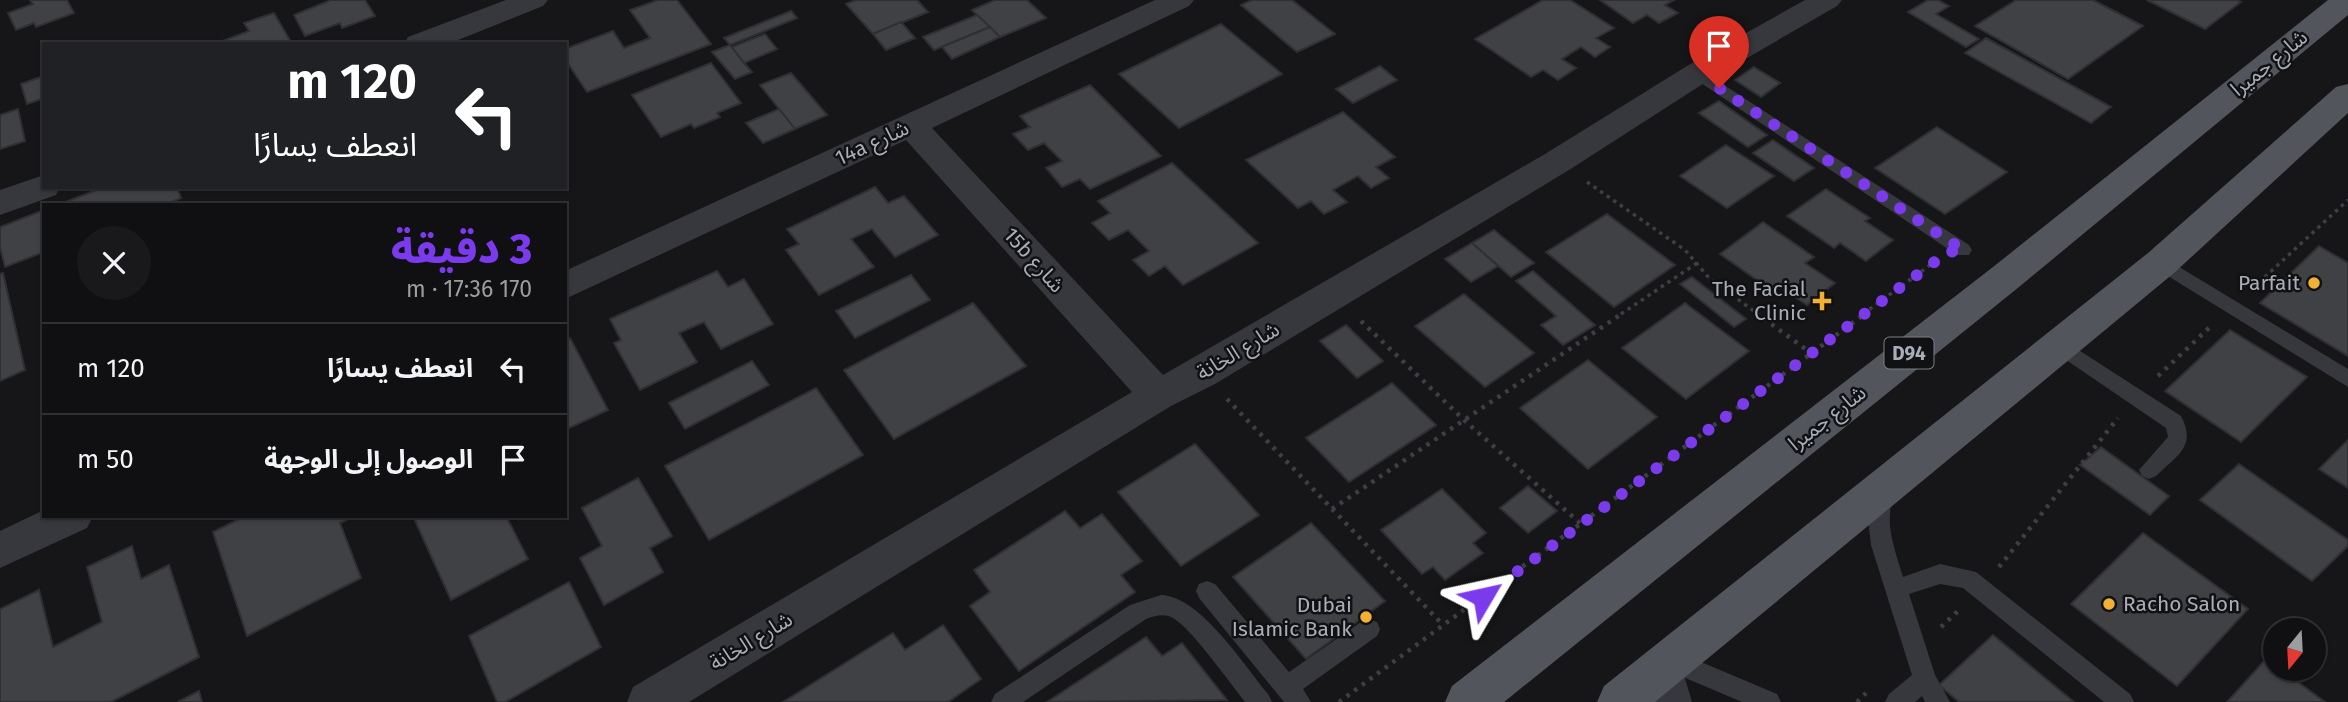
<!DOCTYPE html>
<html lang="ar">
<meta charset="utf-8">
<style>
body{margin:0;font-family:"Fira Sans","Noto Sans Arabic",sans-serif;background:#19191b;color:#f1f3f6;direction:rtl;height:100vh;display:flex;flex-direction:column;font-size:26px;white-space:nowrap}
*{box-sizing:border-box;margin:0}
p{font-size:23px;color:#9c9d9f}
.icon{flex:none;width:38px;height:38px;fill:none;stroke:currentColor;stroke-width:2;stroke-linecap:round;stroke-linejoin:round}
.map{position:relative;flex:1;overflow:hidden;direction:ltr}
.side{position:absolute;left:42px;top:203px;width:525px;height:315px;display:flex;flex-direction:column;background:#101012;border-radius:0px;box-shadow:0 2px 5px #0004,0 0 0 2px #303032;direction:rtl}
.side>*{flex:none}
.guide{position:absolute;left:42px;top:42px;width:525px;height:147px;border-radius:0px;box-shadow:0 2px 5px #0004,0 0 0 2px #303032;direction:rtl;background:#202124;color:#fff;overflow:hidden}
.needle{width:46px;rotate:198deg}
.buttons{position:absolute;left:2263px;top:618px;display:grid;gap:14px}
.buttons a{display:grid;place-items:center;width:63px;height:63px;border-radius:50%;background:#101012;box-shadow:0 2px 5px #0004,0 0 0 2px #303032;font-size:35px}
.pin{position:absolute;display:grid;place-items:center;width:60px;height:60px;color:#fff;margin:-72px -30px;border-radius:50% 50% 50% 0;rotate:-45deg;box-shadow:0 0 7px #0007}
.pin .icon{rotate:45deg}
.me{position:absolute;width:77px;margin:-38px;rotate:54deg;stroke-linejoin:round;filter:drop-shadow(0 0 5px #0008)}
.turn{display:flex;align-items:center;gap:24px;height:147px;padding:0 35px;font-size:32px}
.turn .icon{width:91px;height:91px;stroke-width:2.5}
.turn b{display:block;font-size:49px;line-height:60px}
.round{display:grid;place-items:center;flex:none;width:74px;height:74px;border-radius:37px;background:#19191b}
.overview{display:flex;align-items:center;justify-content:space-between;height:119px;padding:0 35px}
h1{font-size:42px;font-weight:800;line-height:52px;color:#7c3aed}
ul{padding:0;list-style:none}
li{display:flex;align-items:center;gap:21px;height:91px;padding:0 35px;border-top:2px solid #303032}
li div{flex:1}
li b{display:block;font-size:26px}
li em{font-style:normal}
.map>svg:first-child{display:block}
.building{fill:#404145;stroke:#303034;stroke-width:2}
.lines{fill:none;stroke-linecap:round;stroke-linejoin:round}
.path-far1{stroke:#3d3f44;stroke-width:3.5;stroke-dasharray:3.5 4.5;stroke-linecap:butt}
.path{stroke:#3d3f44;stroke-width:4.5;stroke-dasharray:3.5 6;stroke-linecap:butt}
.service{fill:#37383d;fill-rule:evenodd}
.minor{fill:#37383d;fill-rule:evenodd}
.primary{fill:#53555c;fill-rule:evenodd}
.route{stroke:#7c3aed;stroke-width:12;stroke-dasharray:0 21.6}
.poi-dot{fill:#f2b134;stroke:#111113;stroke-width:2.5}
.labels{text-anchor:middle;dominant-baseline:central;stroke-width:5;stroke-linejoin:round;paint-order:stroke}
.shield{fill:#111113;stroke:#7b7e86;stroke-width:2}
.shield-label{font-size:19px;font-weight:bold;fill:#a8adb8}
.street-label{font-size:21px;fill:#a8adb8;stroke:#111113}
.poi-label{font-size:21px;fill:#a8adb8;stroke:#111113;text-anchor:end}
</style>
<div class="map">
<svg width="2348" height="702" viewBox="0 0 2348 702">
<rect width="100%" height="100%" fill="#161618"/>
<g class="building">
<polygon points="30,0 67,0 74,13 36,27 34,23 16,30 8,13 33,4"/>
<polygon points="331,0 365,0 375,16 342,28 340,23 305,36 294,15"/>
<polygon points="658,0 677,0 711,44 587,92 565,59 565,49 613,31 624,48 650,38 630,10"/>
<polygon points="856,0 917,0 928,12 873,34 846,4"/>
<polygon points="995,0 1027,0 1046,18 1000,37 972,10"/>
<polygon points="1252,0 1292,0 1335,34 1297,52 1241,5"/>
<polygon points="1543,0 1570,0 1614,28 1596,38 1610,47 1595,57 1581,47 1562,59 1576,68 1558,80 1543,70 1531,77 1475,39"/>
<polygon points="1600,0 1674,0 1665,5 1678,13 1659,23 1647,15 1633,23"/>
<polygon points="1928,0 1938,0 1949,6 1936,14 1979,39 1966,47 1908,12"/>
<polygon points="2016,0 2093,0 2143,26 2068,79 1975,26"/>
<polygon points="2147,0 2237,0 2241,2 2205,29"/>
<polygon points="791,11 797,18 730,45 724,38"/>
<polygon points="274,13 292,44 215,44 249,31 244,23"/>
<polygon points="977,15 990,27 934,50 923,37"/>
<polygon points="901,22 915,38 886,50 873,34"/>
<polygon points="1221,24 1282,74 1179,128 1119,74"/>
<polygon points="990,27 1000,37 952,59 942,47"/>
<polygon points="765,34 777,49 744,63 732,47"/>
<polygon points="1986,38 2111,107 2091,123 1965,53"/>
<polygon points="730,45 744,63 752,72 735,79 712,52"/>
<polygon points="711,63 741,103 717,113 720,117 694,128 691,124 661,137 632,95"/>
<polygon points="1380,66 1397,80 1353,103 1336,89"/>
<polygon points="1754,67 1780,83 1761,97 1735,80"/>
<polygon points="791,73 827,115 795,129 760,85"/>
<polygon points="44,76 44,98 27,104 21,84"/>
<polygon points="1090,85 1161,156 1090,189 1080,179 1062,187 1046,168 1062,161 1044,143 1028,150 1013,134 1030,127 1020,116"/>
<polygon points="1719,101 1767,135 1748,147 1699,113"/>
<polygon points="18,109 25,141 0,149 0,115"/>
<polygon points="779,109 795,129 763,143 746,123"/>
<polygon points="1343,112 1395,157 1376,167 1389,178 1371,188 1358,176 1333,190 1347,202 1324,214 1311,201 1298,208 1246,160"/>
<polygon points="1937,127 2007,172 1945,214 1875,168"/>
<polygon points="1773,140 1814,168 1794,181 1753,153"/>
<polygon points="1726,145 1774,176 1727,208 1680,176"/>
<polygon points="1172,163 1258,243 1183,285 1165,266 1149,276 1133,260 1149,251 1128,230 1109,240 1092,223 1110,213 1098,201"/>
<polygon points="104,187 177,187 181,198 165,205 58,205"/>
<polygon points="875,187 888,203 904,196 938,235 895,257 872,229 851,239 874,267 819,295 786,250 799,244 787,229"/>
<polygon points="1826,189 1870,218 1865,221 1893,240 1866,261 1840,243 1834,248 1787,216"/>
<polygon points="44,210 44,252 5,267 0,247 0,227"/>
<polygon points="1607,214 1675,265 1614,307 1546,252"/>
<polygon points="1763,222 1814,257 1805,263 1835,283 1807,305 1777,285 1771,290 1720,254"/>
<polygon points="1494,230 1534,263 1511,277 1472,243"/>
<polygon points="1472,243 1498,266 1471,282 1445,259"/>
<polygon points="2319,246 2348,263 2348,356 2260,303"/>
<polygon points="717,271 728,287 744,279 773,324 721,349 704,322 679,333 697,362 640,390 614,343 621,340 610,319"/>
<polygon points="1533,271 1595,325 1563,345 1541,325 1556,316 1516,281"/>
<polygon points="3,273 25,370 0,381 0,274"/>
<polygon points="911,275 930,300 855,338 836,311"/>
<polygon points="1692,277 1746,319 1734,327 1680,284"/>
<polygon points="1464,294 1534,353 1485,387 1415,326"/>
<polygon points="973,303 1026,366 894,439 844,370"/>
<polygon points="1685,303 1749,351 1686,399 1622,348"/>
<polygon points="1346,325 1383,361 1357,378 1320,341"/>
<polygon points="2230,330 2307,377 2241,442 2165,391"/>
<polygon points="570,338 608,410 565,430 565,340"/>
<polygon points="1588,360 1657,417 1588,469 1520,408"/>
<polygon points="752,361 769,385 685,429 669,403"/>
<polygon points="1392,383 1436,425 1349,482 1306,438"/>
<polygon points="816,388 863,455 709,540 665,466"/>
<polygon points="2348,440 2348,488 2319,469"/>
<polygon points="1195,444 1259,515 1181,566 1118,492"/>
<polygon points="2101,447 2169,496 2150,515 2080,465"/>
<polygon points="2239,464 2348,540 2348,546 2312,581 2200,500"/>
<polygon points="638,478 672,536 650,548 663,572 604,605 580,558 602,546 582,508"/>
<polygon points="1528,486 1557,511 1528,533 1500,508"/>
<polygon points="1442,489 1486,533 1473,543 1483,553 1445,580 1433,567 1422,574 1381,530"/>
<polygon points="1065,511 1080,528 1102,514 1142,561 1121,575 1135,592 1019,671 970,606 990,592 974,570"/>
<polygon points="245,516 354,516 340,523 361,578 247,636 213,532"/>
<polygon points="413,516 506,516 528,559 451,600"/>
<polygon points="1311,523 1385,601 1306,659 1233,577"/>
<polygon points="2143,533 2248,609 2177,686 2071,604"/>
<polygon points="132,546 141,579 169,565 199,657 111,702 0,702 0,609 39,590 53,647 102,622 87,567"/>
<polygon points="569,582 601,647 505,702 497,702 469,636"/>
<polygon points="943,625 981,679 948,702 783,702 893,633 905,650"/>
<polygon points="1993,635 2074,702 1959,702 1939,685"/>
<polygon points="1146,637 1162,656 1182,643 1227,700 1047,702"/>
<polygon points="2266,659 2275,668 2279,668 2325,702 2227,702"/>
<polygon points="199,691 202,702 178,702"/>
</g>
<g class="lines">
<g class="path-far1">
<polyline points="1587,182 1685,250 1710,279 1758,314"/>
<polyline points="2253,288 2348,200"/>
<polyline points="1621,314 1697,263"/>
<polyline points="1863,314 1933,263"/>
</g>
<g class="path">
<polyline points="1756,313 1811,353"/>
<polyline points="1361,321 1464,420 1581,524"/>
<polyline points="2158,376 2210,327"/>
<polyline points="1227,399 1443,625"/>
<polyline points="1332,509 1623,313"/>
<polyline points="1999,567 2118,418"/>
<polyline points="1941,627 1958,611"/>
<polyline points="1339,702 1866,313"/>
<polyline points="1857,702 1866,693"/>
</g>
<g class="service">
<polygon points="1698,68 1969,245 1972,250 1969,255 1957,255 1692,77 1690,73"/>
<polygon points="2161,256 2348,369 2348,387 2155,268 2152,263 2155,258"/>
<path d="M2060 338 2181 416C2197 447 2177 455 2156 476L2149 479 2142 476 2139 470 2168 437 2166 428 2053 351 2050 346 2053 341Z"/>
<path d="M1880 484 1887 487C1893 499 1889 513 1890 526 1892 544 1898 560 1903 577L1940 564 1976 572 2130 694 2134 702H2104L1963 588 1940 584 1909 594 1935 675 1950 702H1925L1922 696 1915 702H1885L1889 694 1912 675 1871 545C1869 527 1865 503 1873 487Z"/>
<polygon points="1207,581 1215,584 1289,672 1361,622 1369,619 1377,622 1380,629 1377,636 1303,689 1311,702 1284,702 1199,598 1196,591 1199,584"/>
<path d="M1161 595C1201 597 1243 664 1268 694L1272 702H1245C1230 683 1191 628 1173 618 1164 613 1154 616 1146 619L1023 702H991L995 694 1130 605Z"/>
<polygon points="1670,649 1777,694 1781,702 1742,702 1662,668 1659,660 1662,652"/>
</g>
<g class="minor">
<polygon points="506,0 548,0 543,6 448,44 404,44 408,37"/>
<polygon points="1155,0 1194,0 1189,6 932,128 1163,375 1545,154 1687,66 1805,0 1842,0 1837,6 1709,80 1569,170 1215,384 1171,406 689,702 627,702 633,687 1132,392 906,140 565,299 565,271"/>
<polygon points="44,175 44,187 60,187 56,195 0,215 0,190"/>
<polygon points="44,510 44,516 93,516 87,528 0,568 0,531"/>
<polygon points="1662,646 1677,652 1692,702 1648,702 1640,666 1647,652"/>
</g>
<g class="primary">
<polygon points="2328,0 2348,0 2348,15 2019,287 1504,702 1445,702 1452,686 1993,267"/>
<polygon points="2348,84 2348,113 2174,273 1655,702 1597,702 1604,686 2148,253 2336,87"/>
</g>
</g>
<g class="lines">
<polyline class="route" points="1483,597 1948,252 1963,250 1719,88"/>
</g>
<g class="poi-dot">
<circle cx="2314" cy="283" r="7"/>
<path d="M1818.5 290.5h7v7h7v7h-7v7h-7v-7h-7v-7h7z"/>
<circle cx="2109" cy="604" r="7"/>
<circle cx="1366" cy="617" r="7"/>
</g>
<g class="labels">
<rect class="shield" x="1884.5" y="337.5" width="49" height="31" rx="5"/>
<g class="shield-label">
<text x="1909" y="353">D94</text>
</g>
<g class="street-label">
<text transform="translate(2269 63) rotate(-39)">شارع جميرا</text>
<text transform="translate(872 143) rotate(-25)">14a شارع</text>
<text transform="translate(1034 260) rotate(48)">15b شارع</text>
<text transform="translate(1238 351) rotate(-31)">شارع الخانة</text>
<text transform="translate(1827 418) rotate(-38)">شارع جميرا</text>
<text transform="translate(751 641) rotate(-31)">شارع الخانة</text>
</g>
<g class="poi-label">
<text x="2300" y="283">Parfait</text>
<text x="1806" y="289">The Facial<tspan x="1806" dy="24">Clinic</tspan></text>
<text x="2123" y="604" text-anchor="start">Racho Salon</text>
<text x="1352" y="605">Dubai<tspan x="1352" dy="24">Islamic Bank</tspan></text>
</g>
</g>
</svg>
<div class="buttons">
<a><svg class="needle" viewBox="-14 -14 28 28"><path d="M0-13l5 13h-10z" fill="#e53935"/><path d="M0 13l5-13h-10z" fill="#9c9d9f"/></svg></a>
</div>
<div class="pin" style="left:1719px;top:88px;background:#d93025"><svg class="icon" aria-label="arrive" viewBox="0 0 24 24"><path d="M6 21V4h12l-3 4 3 4H6"/></svg></div>
<svg class="me" style="left:1483px;top:597px" viewBox="-20 -20 40 40"><path d="M0-17L14 15 0 8-14 15z" fill="#7c3aed" stroke="#fff" stroke-width="4"/></svg>
<div class="guide">
<div class="turn"><svg class="icon" aria-label="left" viewBox="0 0 24 24"><path d="M17 20v-9H6M10 6l-5 5 5 5"/></svg><div><b>120 m</b>انعطف يسارًا</div></div>
</div>
<section class="side">
<div class="overview"><div><h1>3 دقيقة</h1><p>170 m · 17:36</p></div><a class="round"><svg class="icon" aria-label="close" viewBox="0 0 24 24"><path d="M6 6l12 12M18 6L6 18"/></svg></a></div>
<ul>
<li><svg class="icon" aria-label="left" viewBox="0 0 24 24"><path d="M17 20v-9H6M10 6l-5 5 5 5"/></svg><div><b>انعطف يسارًا</b></div><em>120 m</em></li>
<li><svg class="icon" aria-label="arrive" viewBox="0 0 24 24"><path d="M6 21V4h12l-3 4 3 4H6"/></svg><div><b>الوصول إلى الوجهة</b></div><em>50 m</em></li>
</ul>
</section>
</div>
